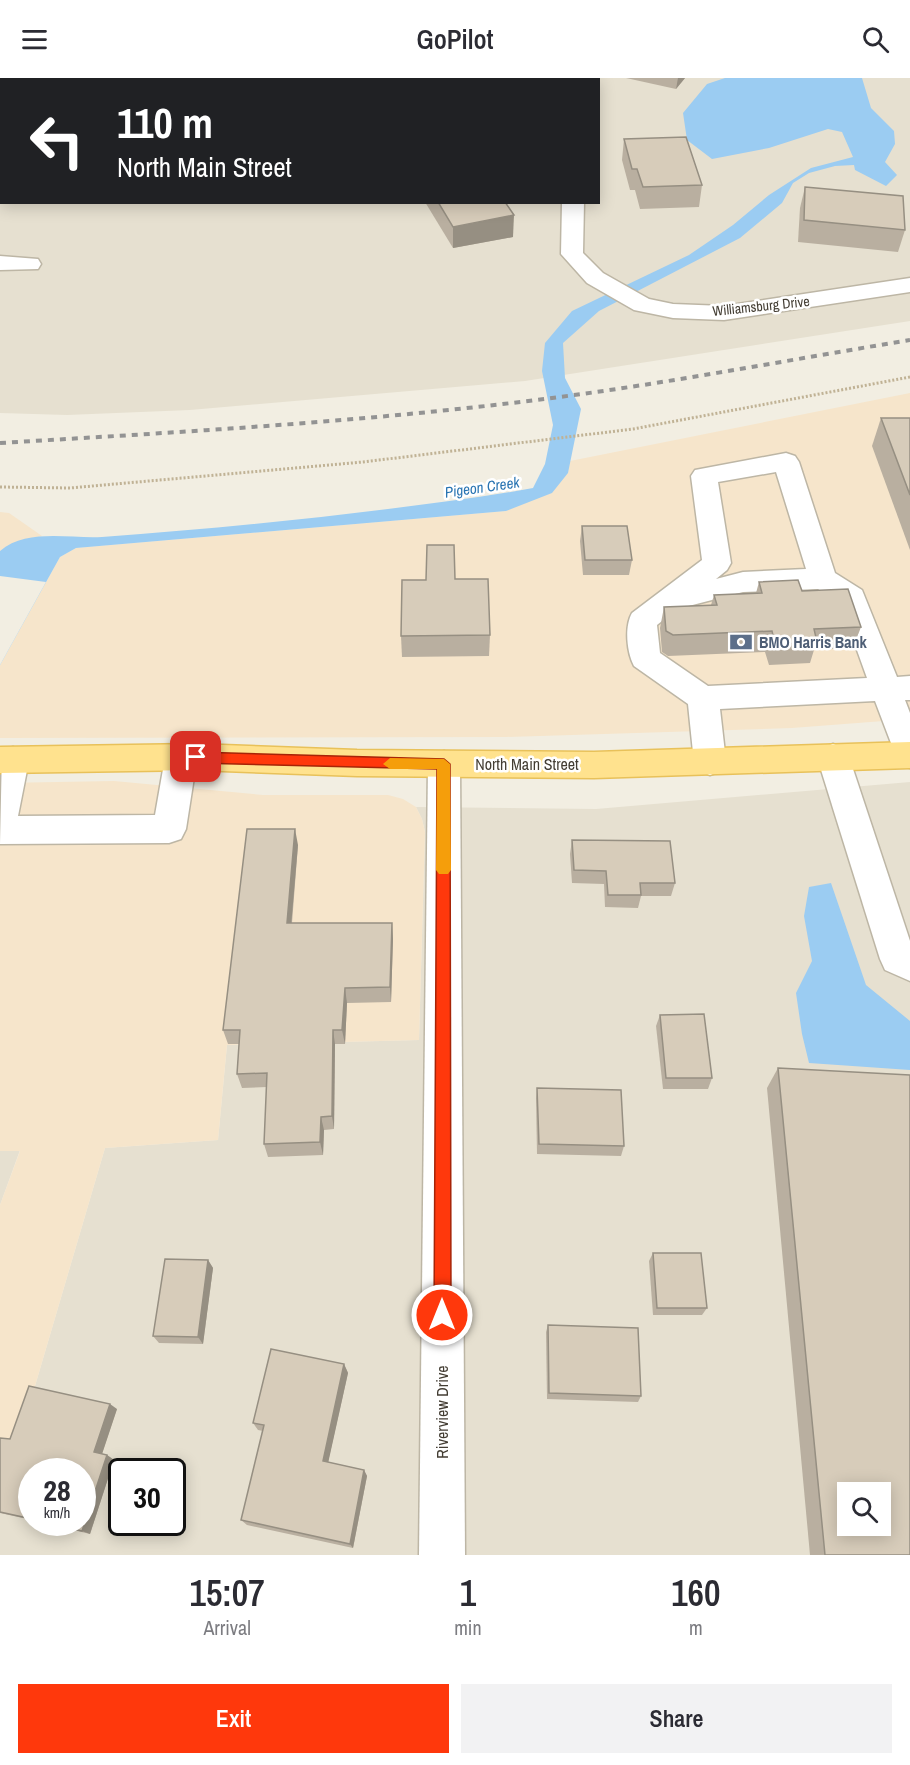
<!DOCTYPE html>
<style>
body{margin:0;font-family:"Archivo Narrow",sans-serif;background:#f2f2f3;color:#2b2b33;height:100vh;display:flex;flex-direction:column;font-size:22px;white-space:nowrap}
*{box-sizing:border-box;margin:0}
p{font-size:20px;color:#7c7c81}
.icon{flex:none;width:33px;height:33px;fill:none;stroke:currentColor;stroke-width:2;stroke-linecap:round;stroke-linejoin:round}
.map{position:relative;height:1477px;overflow:hidden}
.drawer{display:flex;flex-direction:column;background:#fff;flex:1}
.drawer>*{flex:none}
.guide{position:absolute;left:0px;top:0px;width:600px;height:126px;box-shadow:0 3px 15px #0003;background:#202124;color:#fff;overflow:hidden}
.buttons{position:absolute;left:837px;top:1404px;display:grid;gap:12px}
.buttons a{display:grid;place-items:center;width:54px;height:54px;border-radius:0px;background:#fff;box-shadow:0 3px 15px #0003;font-size:30px}
.speed{position:absolute;left:18px;top:1380px;display:flex;gap:12px;font-size:30px;font-weight:700;text-align:center}
.speed>*{display:grid;place-content:center;width:78px;height:78px;border-radius:50%;background:#fff;box-shadow:0 3px 15px #0003;line-height:1}
.speed small{font-size:15px;font-weight:400}
.speed .limit{border:3px solid #111;border-radius:9px;background:#fff;color:#111}
.pin{position:absolute;display:grid;place-items:center;width:51px;height:51px;color:#fff;margin:-26px;border-radius:12px;box-shadow:0 3px 9px #0006}
.me{position:absolute;width:66px;margin:-33px;rotate:0deg;stroke-linejoin:round;filter:drop-shadow(0 0 4px #0008)}
.turn{display:flex;align-items:center;gap:21px;height:126px;padding:0 18px;font-size:27px}
.turn .icon{width:78px;height:78px;stroke-width:2.5}
.turn b{display:block;font-size:42px;line-height:51px}
.eta{display:flex;justify-content:space-evenly;align-items:center;height:102px;text-align:center}
.eta b{font-size:36px;font-weight:600;line-height:42px}
.button{display:flex;gap:12px;margin-top:auto;padding:12px 18px}
.button a{flex:1;height:69px;border-radius:0px;background:#ff380c;color:#fff;font-size:24px;font-weight:600;line-height:69px;text-align:center}
.button a+a{background:#f2f2f3;color:#2b2b33}
header{display:flex;justify-content:space-between;align-items:center;height:78px;padding:0 18px;background:#fff;font-size:27px;font-weight:600}
.map>svg:first-child{display:block}
.residential{fill:#e6e0d0;fill-rule:evenodd}
.commercial{fill:#f6e5cb}
.water{fill:#9bccf2}
.pier{fill:#f2eee2}
.lines{fill:none;stroke-linecap:round;stroke-linejoin:round}
.minor-casing{stroke:#bdb6a5;stroke-width:3}
.major-casing{stroke:#e8c15a;stroke-width:3}
.path{stroke:#c0b295;stroke-width:3;stroke-dasharray:2 2;stroke-linecap:butt}
.minor{fill:#fff;fill-rule:evenodd}
.major{fill:#ffe28e;fill-rule:evenodd}
.rail{stroke:#939393;stroke-width:4;stroke-dasharray:6 6;stroke-linecap:butt}
.wall{fill:#b9afa0}
.shaded-wall{fill:#968f82}
.building{fill:#d7ccba;stroke:#968f82;stroke-width:1.5;fill-rule:evenodd}
.route{fill:#ff380c;stroke:#a62408;stroke-width:1.5}
.slow{fill:#f59e0b}
.labels{text-anchor:middle;dominant-baseline:central;stroke-width:5;stroke-linejoin:round;paint-order:stroke}
.far-street-label{font-size:14px;fill:#433d33;stroke:#fff}
.far-water-label{font-size:15px;font-style:italic;fill:#2974b2;stroke:#fff}
.service-label{font-size:16px;font-weight:bold;fill:#4e5e75;stroke:#fff;text-anchor:start}
.street-label{font-size:16px;fill:#433d33;stroke:#fff}
</style>
<header><svg class="icon" aria-label="menu" viewBox="0 0 24 24"><path d="M4 6h16M4 12h16M4 18h16"/></svg>GoPilot<svg class="icon" aria-label="search" viewBox="0 0 24 24"><circle cx="10" cy="10" r="6"/><path d="M15 15l6 6"/></svg></header>
<div class="map">
<svg width="910" height="1477" viewBox="0 0 910 1477">
<rect width="100%" height="100%" fill="#f2eee2"/>
<g class="residential">
<path d="M0 0H910V243L525 303 190 332 67 337 0 335ZM2 2H598V124H2Z"/>
<path d="M910 704V1477H0V1427L105 1070 218 1062 227 967 419 962 425 754 422 741 416 729 596 731ZM32 1394H82V1444H32ZM122 1394H172V1444H122ZM848 1414H880V1448H848Z"/>
<polygon points="20,1072 0,1127 0,1073"/>
</g>
<g class="commercial">
<polygon points="910,315 910,641 792,650 506,659 0,660 0,587 60,479 76,470 506,433 568,395 570,383"/>
<polygon points="0,434 9,435 42,458 22,462 0,473"/>
<polygon points="114,703 263,717 388,717 403,721 416,729 422,741 425,754 419,962 227,967 218,1062 105,1070 0,1427 0,1127 20,1073 0,1073 0,705"/>
</g>
<g class="water">
<path d="M725 0H862L871 30 894 53 895 66 885 84 897 97 886 108 855 92 854 87 835 88 809 95 793 105 782 125 740 160 599 233 563 265 565 300 581 331 568 395 552 415 506 433 76 470 60 479 0 587V473C27 450 70 461 102 459 198 452 293 443 388 431 437 425 485 419 533 410L545 386 553 347 542 293 545 265 572 233 689 177 733 147 769 117 811 90 853 79 842 54 828 51 769 70 712 81 687 62 683 35 707 6Z"/>
<polygon points="831,805 866,907 910,943 910,992 809,985 802,956 796,915 812,883 804,838 809,809"/>
</g>
<polygon class="pier" points="0,498 46,504 0,587"/>
<g class="lines">
<g class="minor-casing">
<g id="minor">
<polygon points="245,0 265,0 245,2"/>
<rect x="567" y="0" width="20" height="2"/>
<rect x="0" y="28" width="2" height="12"/>
<polygon points="562,124 584,124 583,175 603,195 649,221 673,226 724,228 910,200 910,214 724,242 673,240 634,232 587,205 561,176"/>
<polygon points="0,178 38,181 41,186 38,191 0,192"/>
<path d="M786 375 795 378 799 384 835 495 862 512 897 599 910 598V622H905L910 635V690L899 686 875 623 720 631 726 684 721 693 710 697 699 693 694 684 688 626 634 588C627 575 624 549 632 535L702 482 691 398 695 392ZM776 394 806 491 743 494 716 501 727 492 731 485 718 404ZM818 511 840 525 867 600 708 608 660 575 657 547 677 531 743 514Z"/>
<polygon points="833,666 844,670 849,679 910,863 910,903 885,892 880,881 817,679 822,670"/>
<polygon points="181,667 192,671 197,680 186,751 181,761 169,765 0,766 2,673 13,669 24,673 29,682 18,738 155,737 165,680 170,671"/>
<polygon points="444,673 455,677 460,686 465,1477 419,1477 428,686 433,677"/>
</g>
</g>
<g class="major-casing">
<polygon id="major" points="910,664 910,690 594,700 357,698 196,692 0,695 0,669 196,666 357,672 594,674"/>
</g>
<polyline class="path" points="0,409 70,410 363,384 633,351 910,299"/>
<use href="#minor" class="minor"/>
<use href="#major" class="major"/>
<path class="rail" d="M0 365C199 353 399 342 596 314 701 299 806 279 910 262"/>
</g>
<g class="wall">
<polygon points="0,0 174,0 174,2 2,2 2,8 0,8"/>
<rect x="319" y="0" width="28" height="2"/>
<polygon points="626,0 685,0 676,11"/>
<rect x="0" y="50" width="2" height="45"/>
<polygon points="624,61 702,107 699,129 640,131 635,112 630,112 622,82"/>
<polygon points="805,109 905,152 898,174 798,164 800,130"/>
<polygon points="425,124 505,124 513,159 453,170"/>
<polygon points="881,340 910,340 910,472 872,368"/>
<polygon points="582,448 632,482 629,497 583,497 580,463"/>
<polygon points="455,501 490,557 489,578 402,579 401,558"/>
<polygon points="759,504 802,513 861,549 853,570 814,572 810,585 769,587 765,574 668,578 662,574 660,550 664,529 711,527 714,517 756,515"/>
<polygon points="572,762 675,805 671,818 641,818 638,830 605,829 604,806 572,805 570,776"/>
<polygon points="298,767 292,845 392,845 393,861 391,924 347,925 345,966 335,966 334,1051 324,1052 323,1077 268,1079 264,1066 267,1009 242,1010 237,996 239,966 228,966 223,952"/>
<polygon points="660,937 712,1000 708,1011 663,1011 656,948"/>
<polygon points="778,990 910,1477 810,1477 767,1010"/>
<polygon points="537,1010 624,1068 621,1078 537,1076 536,1020"/>
<polygon points="653,1175 707,1230 702,1237 653,1237 649,1183"/>
<polygon points="208,1182 213,1190 203,1266 159,1265 153,1258"/>
<polygon points="548,1247 641,1318 638,1324 547,1321 546,1254"/>
<polygon points="344,1286 348,1295 328,1384 364,1392 367,1398 353,1470 247,1447 241,1442 263,1353 258,1352 253,1345"/>
<polygon points="117,1331 102,1376 107,1377 114,1382 90,1456 40,1444 82,1444 32,1394 32,1442 0,1435 0,1360 10,1361"/>
</g>
<g class="shaded-wall">
<polygon points="678,0 685,0 676,11"/>
<polygon points="514,137 513,159 453,170 453,149"/>
<polygon points="295,751 298,767 290,860 287,845"/>
<polygon points="392,845 393,861 391,924 390,909"/>
<polygon points="345,910 347,925 345,966 342,952"/>
<polygon points="333,952 335,966 334,1051 332,1038"/>
<polygon points="321,1039 324,1052 323,1077 320,1064"/>
<polygon points="208,1182 213,1190 203,1266 198,1259"/>
<polygon points="344,1286 348,1295 327,1390 323,1383"/>
<polygon points="110,1326 117,1331 101,1379 94,1374"/>
<polygon points="107,1377 114,1382 90,1456 82,1453"/>
<polygon points="364,1392 367,1398 353,1470 350,1466"/>
</g>
<g class="building">
<polygon points="0,0 45,0 0,1"/>
<polygon points="100,0 171,0 171,1"/>
<polygon points="464,0 522,0 521,2 464,2"/>
<rect x="0" y="50" width="2" height="31"/>
<polygon points="686,59 702,107 643,109 637,91 632,91 624,61"/>
<polygon points="805,109 903,118 905,152 804,142"/>
<polygon points="438,124 505,124 514,137 453,149"/>
<polygon points="881,340 910,340 910,417"/>
<polygon points="582,448 627,448 632,482 585,482"/>
<polygon points="427,467 454,467 455,501 488,501 490,557 401,558 402,502 426,502"/>
<polygon points="798,502 802,513 848,511 861,549 814,551 817,564 775,566 772,553 673,557 666,553 664,529 717,527 714,517 762,515 759,504"/>
<polygon points="247,751 295,751 287,845 392,845 390,909 345,910 342,952 333,952 332,1038 321,1039 320,1064 264,1066 267,995 237,996 240,952 223,952"/>
<polygon points="572,762 670,763 675,805 640,805 641,817 608,817 606,793 574,792"/>
<polygon points="704,936 712,1000 666,1000 660,937"/>
<path d="M778 990 910 997V1477H825ZM848 1414H880V1448H848Z"/>
<polygon points="537,1010 621,1012 624,1068 539,1066"/>
<polygon points="653,1175 701,1175 707,1230 657,1230"/>
<polygon points="165,1181 208,1182 198,1259 153,1258"/>
<polygon points="548,1247 638,1250 641,1318 549,1315"/>
<polygon points="271,1271 344,1286 323,1383 364,1392 350,1466 241,1442 264,1347 253,1345"/>
<polygon points="29,1308 110,1326 94,1374 107,1377 82,1453 46,1444 82,1444 82,1394 32,1394 32,1441 0,1434 0,1360 10,1361"/>
</g>
<polygon class="route" points="196,674 444,681 450,686 451,1237 449,1244 442,1246 436,1244 434,1237 437,691 196,685 190,679"/>
<polygon class="slow" points="390,680 444,681 450,686 451,792 448,796 439,796 436,792 437,691 390,691 383,686"/>
<defs>
<g id="bank-bare" transform="scale(1.8)"><path d="M-6-4H6V4H-6ZM0-2.3a2.3 2.3 0 1 0 0 4.6a2.3 2.3 0 1 0 0-4.6Z" fill="#5c6f8a" stroke="#fff" stroke-width="2.5" paint-order="stroke"/></g>
</defs>
<g fill-rule="evenodd">
<use href="#bank-bare" x="741" y="564"/>
</g>
<g class="labels">
<g class="far-street-label">
<text transform="translate(761 228) rotate(-6)">Williamsburg Drive</text>
</g>
<g class="far-water-label">
<text transform="translate(482 409) rotate(-8)">Pigeon Creek</text>
</g>
<g class="service-label">
<text x="759" y="564">BMO Harris Bank</text>
</g>
<g class="street-label">
<text x="527" y="686">North Main Street</text>
<text transform="translate(442 1334) rotate(-90)">Riverview Drive</text>
</g>
</g>
</svg>
<div class="buttons">
<a><svg class="icon" aria-label="search" viewBox="0 0 24 24"><circle cx="10" cy="10" r="6"/><path d="M15 15l6 6"/></svg></a>
</div>
<div class="speed"><div>28<small>km/h</small></div><div class="limit">30</div></div>
<div class="pin" style="left:196px;top:679px;background:#d93025"><svg class="icon" aria-label="arrive" viewBox="0 0 24 24"><path d="M6 21V4h12l-3 4 3 4H6"/></svg></div>
<svg class="me" style="left:442px;top:1237px" viewBox="-20 -20 40 40"><circle r="17" fill="#ff380c" stroke="#fff" stroke-width="3"/><path d="M0-11L8 9 0 5-8 9z" fill="#fff"/></svg>
<div class="guide">
<div class="turn"><svg class="icon" aria-label="left" viewBox="0 0 24 24"><path d="M17 20v-9H6M10 6l-5 5 5 5"/></svg><div><b>110 m</b>North Main Street</div></div>
</div>
</div>
<section class="drawer">
<div class="eta">
<div><b>15:07</b><p>Arrival</p></div>
<div><b>1</b><p>min</p></div>
<div><b>160</b><p>m</p></div>
</div>
<div class="button"><a>Exit</a><a>Share</a></div>
</section>
